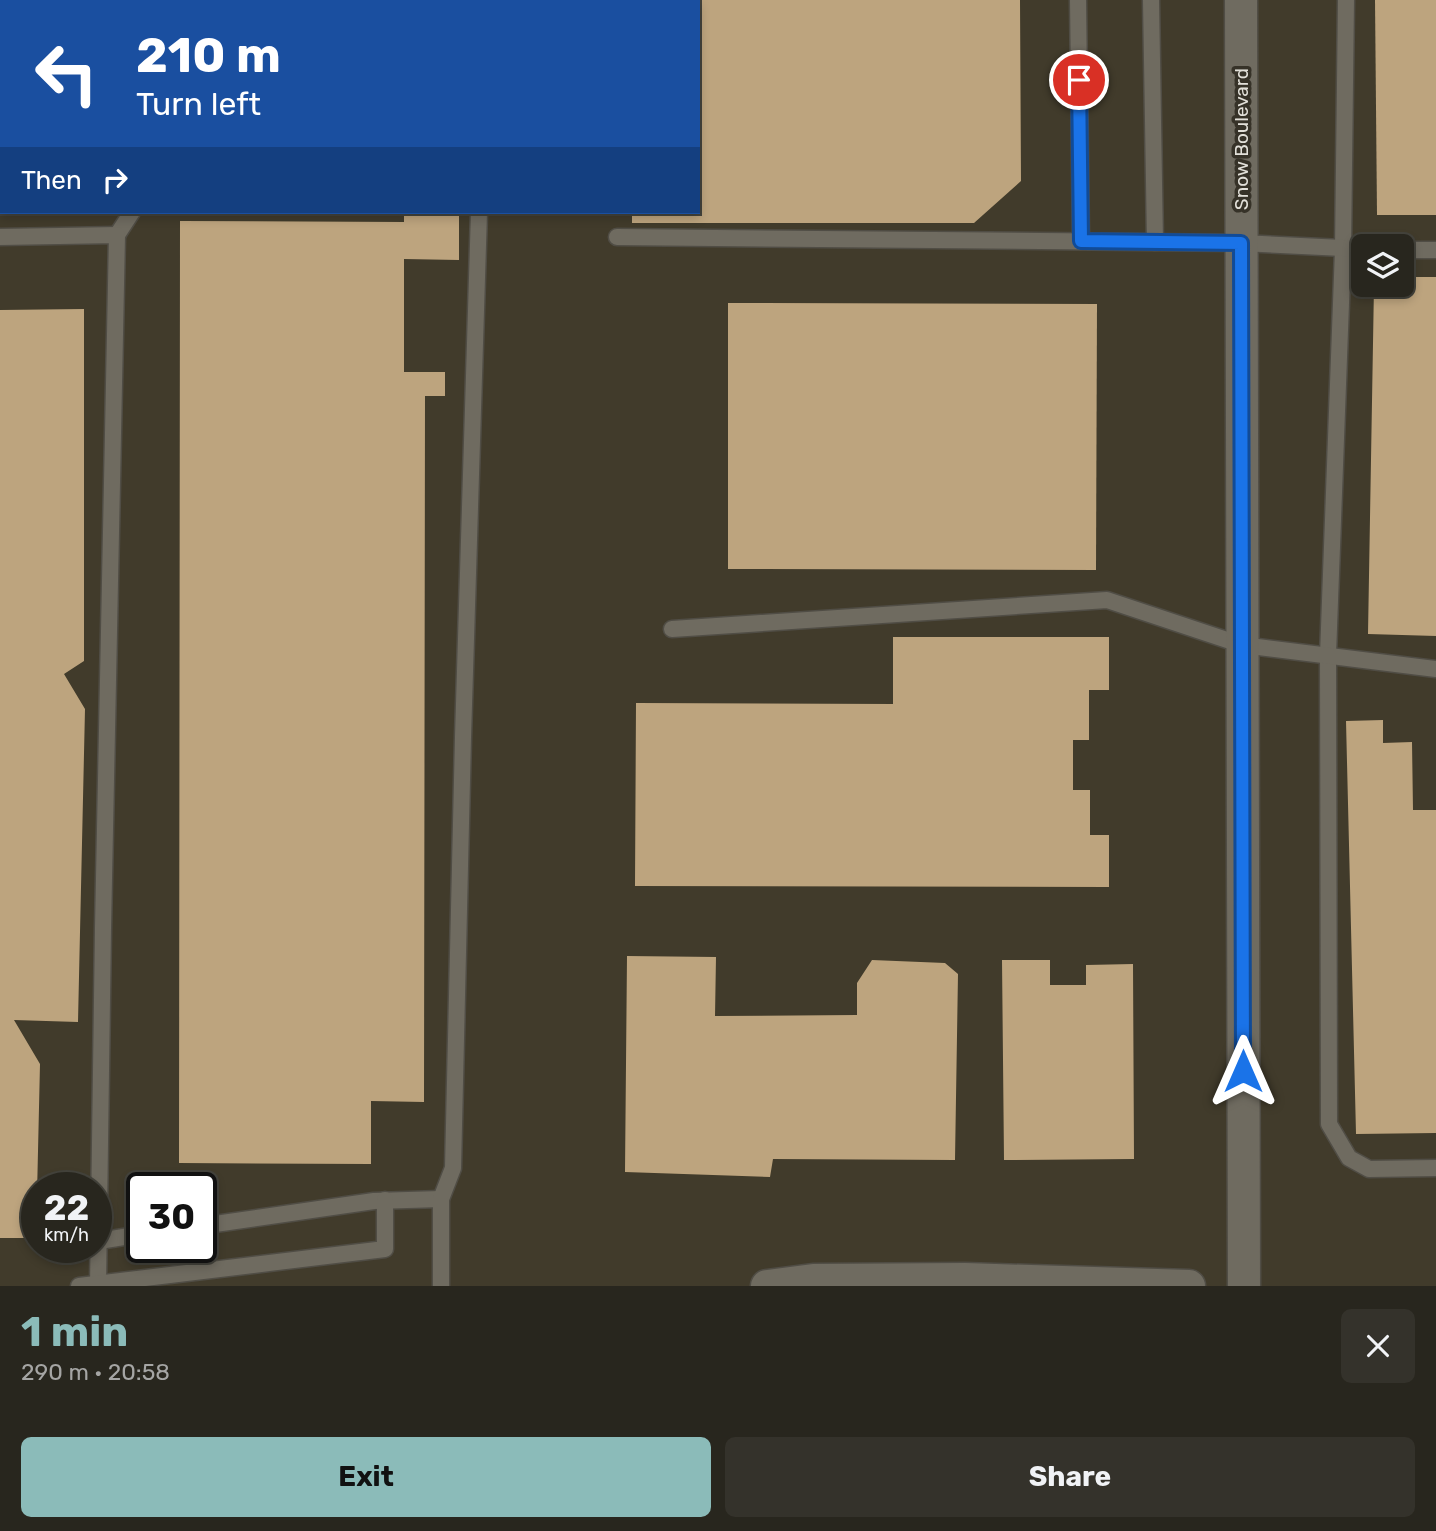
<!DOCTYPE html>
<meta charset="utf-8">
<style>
body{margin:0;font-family:Rubik,sans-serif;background:#34322b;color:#f1f3f6;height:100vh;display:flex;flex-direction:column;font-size:26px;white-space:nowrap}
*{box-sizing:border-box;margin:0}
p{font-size:23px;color:#a5a5a4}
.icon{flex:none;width:38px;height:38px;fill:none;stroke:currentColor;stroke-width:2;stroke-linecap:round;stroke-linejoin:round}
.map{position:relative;height:1286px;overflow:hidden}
.details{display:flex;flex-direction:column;background:#28261e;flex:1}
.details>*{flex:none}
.hud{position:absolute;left:0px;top:0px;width:700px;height:214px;box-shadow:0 4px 10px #0003,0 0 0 2px #44433c;background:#1a4fa0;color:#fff;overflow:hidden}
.controls{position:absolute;left:1351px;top:234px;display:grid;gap:14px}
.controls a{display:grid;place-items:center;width:63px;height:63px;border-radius:10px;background:#28261e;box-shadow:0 4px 10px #0003,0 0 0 2px #44433c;font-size:35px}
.speed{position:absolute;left:21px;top:1172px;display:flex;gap:14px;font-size:35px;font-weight:700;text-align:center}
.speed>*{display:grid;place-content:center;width:91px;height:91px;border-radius:50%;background:#28261e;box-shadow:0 4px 10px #0003,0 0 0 2px #44433c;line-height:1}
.speed small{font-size:18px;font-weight:400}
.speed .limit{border:4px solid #111;border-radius:10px;background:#fff;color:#111}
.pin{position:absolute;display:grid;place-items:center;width:60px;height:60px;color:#fff;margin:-30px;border:4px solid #fff;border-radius:50%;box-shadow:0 2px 7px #0007}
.me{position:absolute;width:77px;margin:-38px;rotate:0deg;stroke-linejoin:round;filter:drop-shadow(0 0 5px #0008)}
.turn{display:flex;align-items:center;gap:24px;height:147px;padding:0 21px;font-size:32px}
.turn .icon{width:91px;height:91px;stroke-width:2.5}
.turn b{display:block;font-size:49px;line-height:60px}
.then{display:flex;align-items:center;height:66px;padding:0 21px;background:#0003;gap:14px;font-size:26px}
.round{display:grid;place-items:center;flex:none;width:74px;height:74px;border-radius:10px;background:#34322b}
.head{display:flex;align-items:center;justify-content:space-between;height:119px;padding:0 21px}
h1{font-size:42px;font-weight:700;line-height:52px;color:#8bbbb9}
.primary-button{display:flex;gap:14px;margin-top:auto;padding:14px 21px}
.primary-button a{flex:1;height:80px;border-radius:10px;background:#8bbbb9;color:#111;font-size:28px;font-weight:700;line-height:80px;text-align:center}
.primary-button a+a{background:#34322b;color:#f1f3f6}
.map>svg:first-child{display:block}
.built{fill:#413b2b;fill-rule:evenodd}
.building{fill:#bda47e}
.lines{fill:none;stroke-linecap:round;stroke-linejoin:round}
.lane-casing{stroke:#504d45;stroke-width:19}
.street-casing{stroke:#504d45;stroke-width:35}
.lane{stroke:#6f6b60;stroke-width:16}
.street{stroke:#6f6b60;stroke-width:32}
.route-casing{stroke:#114b97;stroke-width:18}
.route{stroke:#1a73e8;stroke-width:12}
.labels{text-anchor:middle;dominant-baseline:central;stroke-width:7;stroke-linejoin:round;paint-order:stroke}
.street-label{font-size:19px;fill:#e2e0d9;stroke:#363228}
</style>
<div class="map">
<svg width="1436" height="1286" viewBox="0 0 1436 1286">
<rect width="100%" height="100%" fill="#363228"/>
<path class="built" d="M0 0H1436V1286H0ZM2 2H698V212H2ZM1363 247H1402V285H1363ZM37 1188H96V1248H37ZM142 1188H201V1248H142Z"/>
<g class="building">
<polygon points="698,0 1020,0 1021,181 974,223 632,223 632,212 698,212"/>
<polygon points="1375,0 1436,0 1436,215 1377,215"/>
<polygon points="404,212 459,212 459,260 404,259 404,372 445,372 445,396 425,396 424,1102 371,1101 371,1164 179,1163 180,221 404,222"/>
<polygon points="1402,277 1436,277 1436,636 1368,634 1374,285 1402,285"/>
<polygon points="728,303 1097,304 1096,570 728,569"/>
<polygon points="84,309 84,661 64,674 85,709 78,1022 14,1020 40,1064 36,1238 0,1238 0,310"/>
<polygon points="893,637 1109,637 1109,690 1089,690 1089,740 1073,740 1073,790 1090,790 1090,835 1109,835 1109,887 635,886 636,703 893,704"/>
<polygon points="1383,720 1383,743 1412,742 1413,810 1436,810 1436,1133 1356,1134 1346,721"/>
<polygon points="627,956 716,957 715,1016 857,1015 857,983 872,960 945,963 958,974 955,1160 773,1159 770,1177 625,1172"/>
<polygon points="1002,960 1050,960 1050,985 1086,985 1086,965 1133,964 1134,1159 1004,1160"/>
</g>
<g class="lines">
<g class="lane-casing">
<g id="lane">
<polyline points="41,0 41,2"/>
<polyline points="1078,0 1081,241"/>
<polyline points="1151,0 1155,242"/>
<polyline points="1346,0 1343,249 1328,655 1329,1124 1349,1158 1369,1169 1436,1168"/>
<polyline points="350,2 351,0"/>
<polyline points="484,2 484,0"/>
<polyline points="0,76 2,76"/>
<polyline points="117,235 132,212"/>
<polyline points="0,237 117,235 103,928 98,1286"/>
<polyline points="617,237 1241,243 1363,249"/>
<polyline points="1402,250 1436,250"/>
<polyline points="672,629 1107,600 1242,645 1436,669"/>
<polyline points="201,1226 374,1201 441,1199"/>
<polyline points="99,1241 142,1234"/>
<polyline points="79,1286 385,1249 385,1200"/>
<polyline points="441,1286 441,1199 453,1168 463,737 479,212"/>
</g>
</g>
<g class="street-casing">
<g id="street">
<polyline points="1241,0 1244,1286"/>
<polyline points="767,1286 813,1280 965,1279 1189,1286"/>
</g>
</g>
<use href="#lane" class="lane"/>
<use href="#street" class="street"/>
</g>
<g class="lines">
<g class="route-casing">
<polyline id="route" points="1079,80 1081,241 1241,243 1243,1071"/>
</g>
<use href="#route" class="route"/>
</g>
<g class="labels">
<g class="street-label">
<text transform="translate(1241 139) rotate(-90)">Snow Boulevard</text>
</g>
</g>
</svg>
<div class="controls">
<a><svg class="icon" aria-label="layers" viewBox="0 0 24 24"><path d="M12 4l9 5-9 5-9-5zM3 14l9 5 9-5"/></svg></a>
</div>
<div class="speed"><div>22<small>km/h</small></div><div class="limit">30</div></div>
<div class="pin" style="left:1079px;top:80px;background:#d93025"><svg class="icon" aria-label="arrive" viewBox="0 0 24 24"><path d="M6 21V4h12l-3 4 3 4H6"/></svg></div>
<svg class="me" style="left:1243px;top:1071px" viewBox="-20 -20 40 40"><path d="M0-17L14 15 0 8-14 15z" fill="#1a73e8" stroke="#fff" stroke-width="4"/></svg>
<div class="hud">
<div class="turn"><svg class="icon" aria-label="left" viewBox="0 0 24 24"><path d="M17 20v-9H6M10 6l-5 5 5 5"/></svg><div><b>210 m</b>Turn left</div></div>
<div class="then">Then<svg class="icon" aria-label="right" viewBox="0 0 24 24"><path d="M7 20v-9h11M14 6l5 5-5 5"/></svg></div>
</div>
</div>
<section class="details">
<div class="head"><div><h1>1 min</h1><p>290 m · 20:58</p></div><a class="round"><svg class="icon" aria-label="close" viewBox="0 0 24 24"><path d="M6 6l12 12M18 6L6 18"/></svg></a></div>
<div class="primary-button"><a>Exit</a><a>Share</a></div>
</section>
